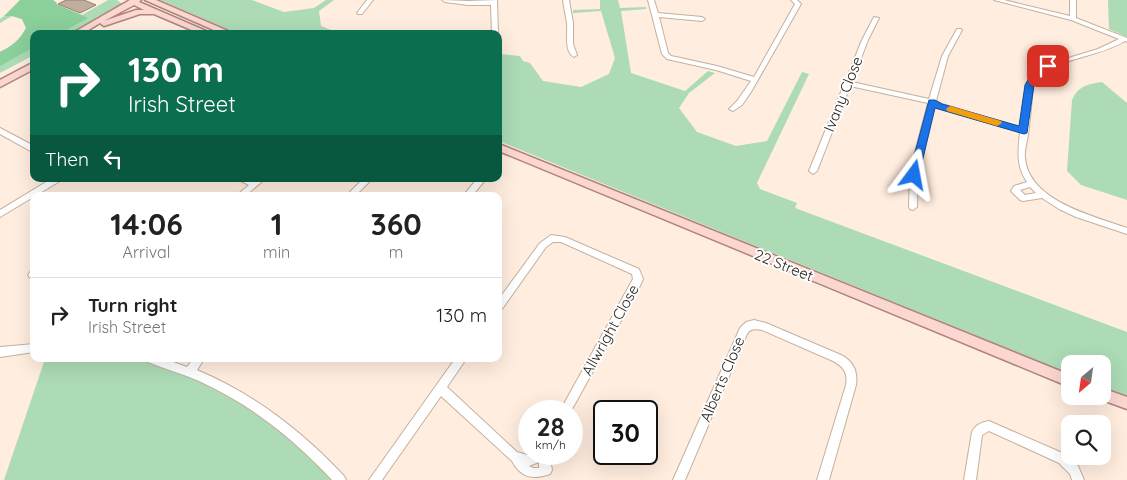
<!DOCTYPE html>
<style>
body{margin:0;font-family:Quicksand,sans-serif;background:#f6f6f6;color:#222;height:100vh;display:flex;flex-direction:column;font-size:19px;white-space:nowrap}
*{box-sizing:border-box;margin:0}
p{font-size:16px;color:#767676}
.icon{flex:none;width:28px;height:28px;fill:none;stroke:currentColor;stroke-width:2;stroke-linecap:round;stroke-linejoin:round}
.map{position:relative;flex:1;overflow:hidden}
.drawer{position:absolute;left:30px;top:192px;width:472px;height:170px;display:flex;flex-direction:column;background:#fff;border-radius:10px;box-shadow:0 5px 20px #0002}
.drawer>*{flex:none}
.hud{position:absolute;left:30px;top:30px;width:472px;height:152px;border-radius:10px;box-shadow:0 5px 20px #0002;background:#0b6e4f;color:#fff;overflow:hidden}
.needle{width:32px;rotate:209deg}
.buttons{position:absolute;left:1061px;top:355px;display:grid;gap:10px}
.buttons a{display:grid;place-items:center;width:50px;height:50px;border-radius:10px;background:#fff;box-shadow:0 5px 20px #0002;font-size:25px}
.speed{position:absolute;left:518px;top:400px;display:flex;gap:10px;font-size:25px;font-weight:700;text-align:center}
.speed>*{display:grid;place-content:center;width:65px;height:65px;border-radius:50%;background:#fff;box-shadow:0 5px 20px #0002;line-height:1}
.speed small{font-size:12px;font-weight:400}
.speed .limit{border:2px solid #111;border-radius:8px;background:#fff;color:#111}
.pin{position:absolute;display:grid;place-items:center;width:42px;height:42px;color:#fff;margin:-21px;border-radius:10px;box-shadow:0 2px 8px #0006}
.me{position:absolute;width:55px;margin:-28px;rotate:13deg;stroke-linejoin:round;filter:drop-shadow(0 0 4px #0008)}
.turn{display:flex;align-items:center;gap:18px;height:105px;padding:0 15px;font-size:22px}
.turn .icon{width:65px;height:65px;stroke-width:2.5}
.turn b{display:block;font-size:35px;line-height:42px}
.then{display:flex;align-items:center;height:48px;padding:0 15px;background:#0003;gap:10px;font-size:19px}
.eta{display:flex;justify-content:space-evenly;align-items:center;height:85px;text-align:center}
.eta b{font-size:30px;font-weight:800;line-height:35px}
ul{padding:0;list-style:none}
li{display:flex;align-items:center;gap:15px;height:75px;padding:0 15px;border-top:1px solid #e0e0e0}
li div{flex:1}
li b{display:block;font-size:19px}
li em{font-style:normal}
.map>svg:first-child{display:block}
.green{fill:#addbb6}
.forest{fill:#8bcf9b}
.building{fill:#c1ad9c;stroke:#958171}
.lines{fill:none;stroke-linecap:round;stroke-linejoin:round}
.minor-casing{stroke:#c4b09e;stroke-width:2}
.major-casing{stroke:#af857b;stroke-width:3}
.minor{fill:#fff;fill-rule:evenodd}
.major{fill:#fcd7d1;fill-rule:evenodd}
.route{fill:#1a73e8;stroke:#114b97}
.slow{fill:#f59e0b}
.labels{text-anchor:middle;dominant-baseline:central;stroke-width:4;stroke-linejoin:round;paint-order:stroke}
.street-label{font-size:15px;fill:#241d16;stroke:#fefefe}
</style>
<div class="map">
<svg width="1127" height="480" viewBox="0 0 1127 480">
<rect width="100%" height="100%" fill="#ffeddf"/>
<g class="green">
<path d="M20 0H53L57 3 56 4 82 15 108 0H117L122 4 72 34H34V55L0 73V52C12 46 20 40 26 28L22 19 12 16 0 23V19L15 8Z"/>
<polygon points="160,0 252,0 284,12 314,8 326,0 334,0 319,11 321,26 341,34 239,34"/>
<polygon points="600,0 618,0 620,8 646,7 646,9 621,11 631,73 685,91 708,71 715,73 689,93 679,108 697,132 736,146 767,141 802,72 809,74 757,183 760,189 797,203 795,208 1127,332 1127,397 1103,387 1102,364 1070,364 1070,374 499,141 499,57 500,54 520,56 523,61 530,63 543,81 581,87 609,74 615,58 601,11 573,13 573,10 600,9"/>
<polygon points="1108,0 1127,0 1127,37 1109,29"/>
<path d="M1102 82 1127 103V200L1081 185 1067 171 1072 100C1078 86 1088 84 1102 82Z"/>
<polygon points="45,359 152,359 182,368 277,423 334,480 4,480"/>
</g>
<path class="forest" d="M20 0H53L57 3 56 4 88 18 59 34H34V47L0 66V52C12 46 20 40 26 28L22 19 12 16H4Z"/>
<polygon class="building" points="66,0 84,0 96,5 80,13 58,4"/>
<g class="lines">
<g class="minor-casing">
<g id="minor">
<polygon points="367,0 373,0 362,14 358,14 357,13"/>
<polygon points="442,0 468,1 497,0 498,34 492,34 491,5 468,5 445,2"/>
<path d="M563 0H569L573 23V44L577 55 574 57C564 51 568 34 567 24 566 16 564 8 563 0Z"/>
<polygon points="648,0 654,0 658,13 702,17 705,19 702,21 659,17 668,53 671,56 717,66 754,77 795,4 791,0 797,0 801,4 751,92 742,105 733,111 729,109 737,101 751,81 716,70 667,59 662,54"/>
<path d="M994 0H1004L1070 16V0H1076V18L1127 38V42L1125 41C1096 59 1054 56 1033 85 1032 102 1030 118 1028 135 1027 142 1024 151 1025 158 1029 201 1093 216 1127 228V234L1076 217 1059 209 1042 198 1023 201 1020 200 1011 191 1014 186 1027 182C1016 166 1018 151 1020 132L934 107 918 171 917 207 913 210 910 209 909 207 910 171 928 103 850 86 817 171 813 174 809 171 862 40 874 17 879 18 868 40 852 82 929 99 942 56 957 29H961L962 30 948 56 936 101 942 104 1021 128C1024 100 1021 77 1050 64L1039 55 1037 51 1038 50 1055 52 1065 59 1098 49 1119 39 1071 20ZM1045 54 1051 55 1059 61 1055 62ZM1030 187 1036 193 1025 195 1020 190Z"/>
<polygon points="201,29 204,31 203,32 194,34 181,33 184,31"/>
<polygon points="0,128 34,146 34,153 0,134"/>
<polygon points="51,179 61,179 60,181 0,217 0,210"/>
<polygon points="240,179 251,179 254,180 256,179 265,179 245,196 236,196 249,185 241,181"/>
<polygon points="363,179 372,179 355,196 346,196"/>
<polygon points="477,179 484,179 485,180 472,196 463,196"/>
<polygon points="551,235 565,237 639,269 643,279 638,290 571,411 560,411 633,279 632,274 561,242 553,242 546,247 502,309 499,310 499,299 540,243"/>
<polygon points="33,271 34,271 34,279 30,278 28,275 30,272"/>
<path d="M754 320 766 323 841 355C853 361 858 371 856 385L829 480H817L846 385C848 373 844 367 833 361L762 330C755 329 751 328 747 334L685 480H673L740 328 746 322Z"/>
<polygon points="34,344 34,352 0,357 0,347"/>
<path d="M147 359H165L187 367 193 359H204L197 370C254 394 302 431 344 476L346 480H332C294 439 250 404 199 381 183 374 165 369 148 362Z"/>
<path d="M455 359H466L447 387 517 452 527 455 549 454 552 470 550 474C533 480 521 478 512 461L441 396 382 480H369ZM539 462V468H533L529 466Z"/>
<path d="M989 421 1067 455 1078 466 1084 480H1072L1070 474 1059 463 989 431 982 435 976 480H964L972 432C975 425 982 422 989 421Z"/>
</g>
</g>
<g class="major-casing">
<g id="major">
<path d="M130 0H141L139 2 213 34H201L154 14H140L104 26 100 23 82 34H71ZM134 5 144 10H136L104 21Z"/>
<polygon points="145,0 156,0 235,34 223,34"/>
<polygon points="34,62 34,69 0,87 0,80"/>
<polygon points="499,144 1070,375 1070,387 499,151"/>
<polygon points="1102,388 1127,397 1127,409 1097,398 1096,396 1102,396"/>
</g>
</g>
<use href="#minor" class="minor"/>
<use href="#major" class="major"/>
</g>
<polygon class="route" points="1045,64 1052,64 1053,66 1037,80 1034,85 1027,133 1024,134 935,108 919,175 917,178 910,178 909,175 929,100 935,100 942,104 1019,126 1025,85 1030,76"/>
<polygon class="slow" points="950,106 1001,121 1002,123 997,126 947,111 946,109"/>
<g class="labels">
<g class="street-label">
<text transform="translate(843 94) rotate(-68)">Ivany Close</text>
<text transform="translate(784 265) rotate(22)">22 Street</text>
<text transform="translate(610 330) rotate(-61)">Allwright Close</text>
<text transform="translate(722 379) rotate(-67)">Alberts Close</text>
</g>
</g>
</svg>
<div class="buttons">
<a><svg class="needle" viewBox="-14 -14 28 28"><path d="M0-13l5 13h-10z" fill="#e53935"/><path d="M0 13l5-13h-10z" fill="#767676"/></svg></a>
<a><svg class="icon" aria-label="search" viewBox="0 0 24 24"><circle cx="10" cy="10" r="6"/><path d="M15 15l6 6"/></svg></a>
</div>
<div class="speed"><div>28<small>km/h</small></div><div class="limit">30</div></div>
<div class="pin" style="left:1048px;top:66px;background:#d93025"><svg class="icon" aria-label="arrive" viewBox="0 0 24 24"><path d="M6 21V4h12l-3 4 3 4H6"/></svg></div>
<svg class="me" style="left:914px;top:175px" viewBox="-20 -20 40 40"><path d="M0-17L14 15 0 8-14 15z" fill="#1a73e8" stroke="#fff" stroke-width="4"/></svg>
<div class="hud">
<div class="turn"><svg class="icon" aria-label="right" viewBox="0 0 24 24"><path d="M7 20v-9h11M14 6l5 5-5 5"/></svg><div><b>130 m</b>Irish Street</div></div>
<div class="then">Then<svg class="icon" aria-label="left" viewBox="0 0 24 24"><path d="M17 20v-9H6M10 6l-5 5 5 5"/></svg></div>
</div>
<section class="drawer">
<div class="eta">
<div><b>14:06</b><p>Arrival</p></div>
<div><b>1</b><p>min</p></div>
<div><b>360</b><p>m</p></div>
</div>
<ul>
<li><svg class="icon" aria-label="right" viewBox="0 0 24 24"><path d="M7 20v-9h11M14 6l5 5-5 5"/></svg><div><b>Turn right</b><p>Irish Street</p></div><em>130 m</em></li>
</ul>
</section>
</div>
